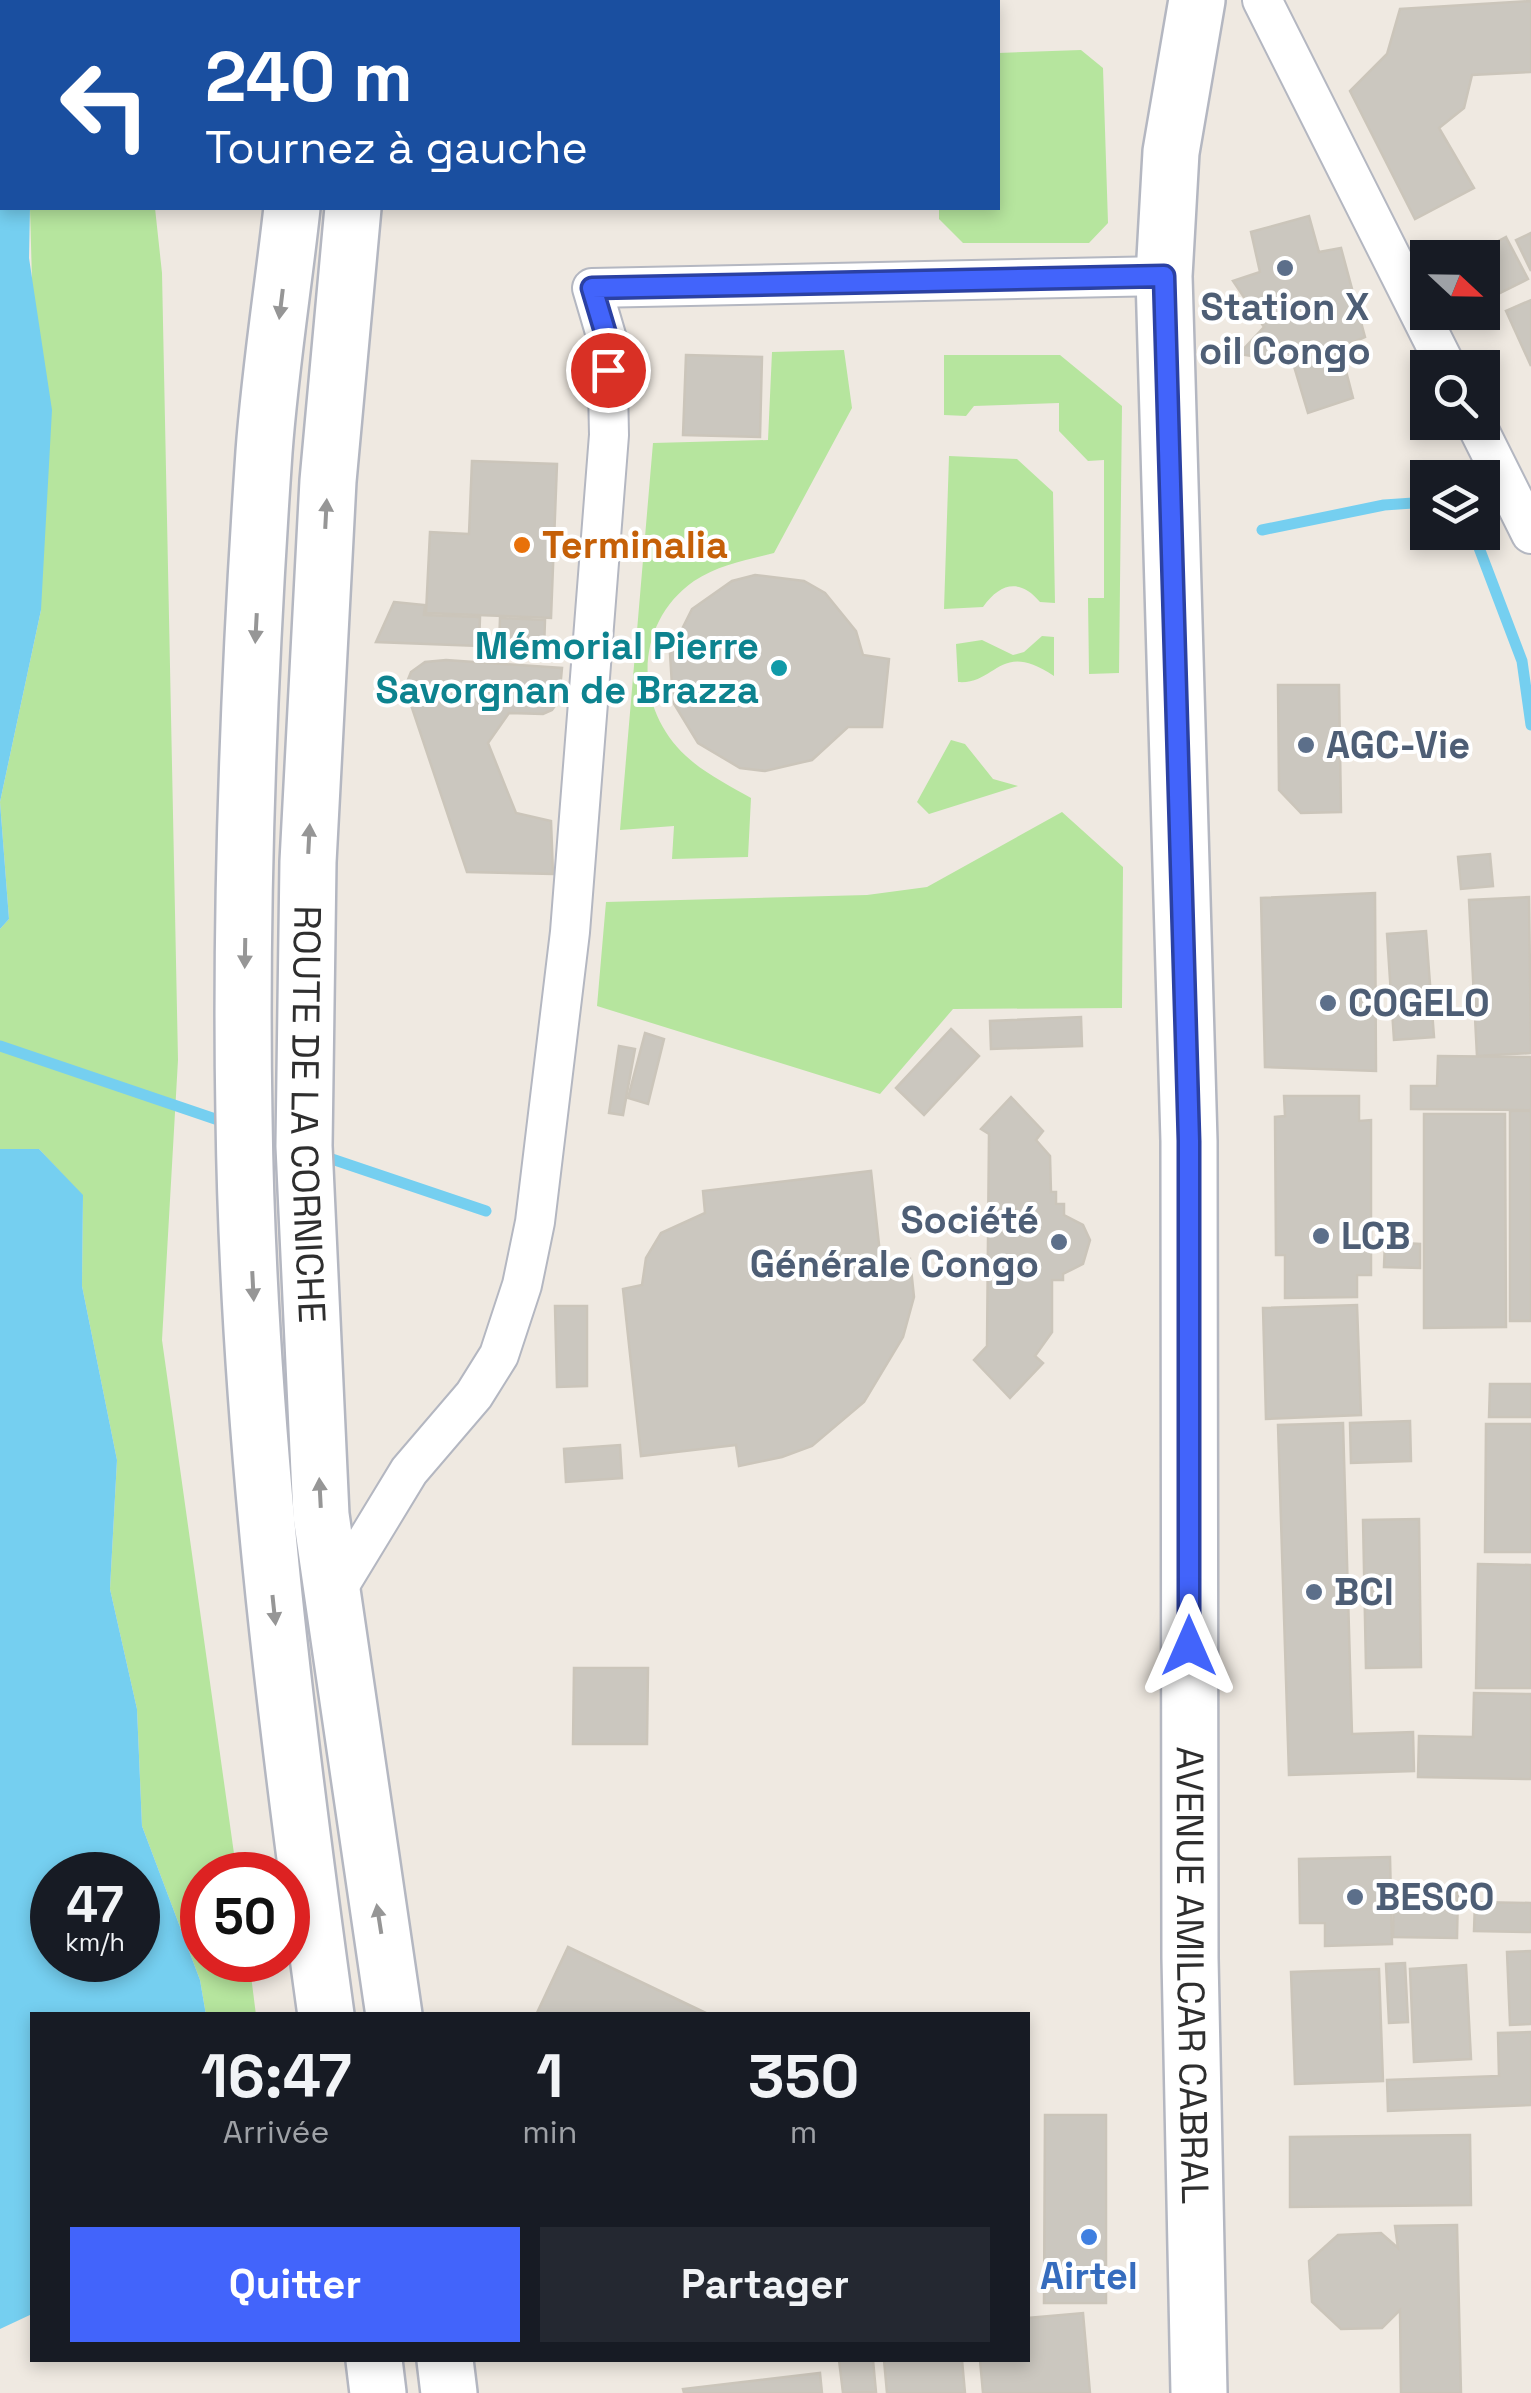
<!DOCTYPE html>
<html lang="fr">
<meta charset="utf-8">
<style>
body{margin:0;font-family:"Space Grotesk",sans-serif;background:#242831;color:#f1f3f6;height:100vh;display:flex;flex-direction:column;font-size:38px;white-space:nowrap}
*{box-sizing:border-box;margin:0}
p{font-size:32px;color:#9ea1a6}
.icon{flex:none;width:55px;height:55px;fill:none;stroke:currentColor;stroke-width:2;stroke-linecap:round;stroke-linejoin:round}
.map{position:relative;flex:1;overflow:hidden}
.details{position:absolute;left:30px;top:2012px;width:1000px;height:350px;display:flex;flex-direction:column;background:#171b24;border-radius:0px;box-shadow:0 5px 15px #0003}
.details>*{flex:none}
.hud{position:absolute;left:0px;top:0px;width:1000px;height:210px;box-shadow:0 5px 15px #0003;background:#1a4fa0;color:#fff;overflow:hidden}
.needle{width:65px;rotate:112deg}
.tools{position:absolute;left:1410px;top:240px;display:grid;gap:20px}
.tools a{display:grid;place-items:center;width:90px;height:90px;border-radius:0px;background:#171b24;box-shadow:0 5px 15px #0003;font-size:50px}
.speed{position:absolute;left:30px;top:1852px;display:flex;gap:20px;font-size:50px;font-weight:700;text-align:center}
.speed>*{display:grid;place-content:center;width:130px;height:130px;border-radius:50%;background:#171b24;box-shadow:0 5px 15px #0003;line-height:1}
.speed small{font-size:25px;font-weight:400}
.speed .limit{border:15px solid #d22;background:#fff;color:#111}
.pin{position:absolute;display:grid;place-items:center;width:85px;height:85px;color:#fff;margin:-42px;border:5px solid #fff;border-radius:50%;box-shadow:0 2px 10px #0007}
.me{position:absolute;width:110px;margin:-55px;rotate:0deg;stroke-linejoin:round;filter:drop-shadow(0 0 8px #0008)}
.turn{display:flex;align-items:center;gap:35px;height:210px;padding:0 40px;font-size:45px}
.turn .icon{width:130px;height:130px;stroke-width:2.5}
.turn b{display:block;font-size:70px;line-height:85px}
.eta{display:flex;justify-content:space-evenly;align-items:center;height:170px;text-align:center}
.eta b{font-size:60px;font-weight:700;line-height:70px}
.cta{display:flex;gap:20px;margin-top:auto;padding:20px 40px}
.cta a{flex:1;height:115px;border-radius:0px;background:#4264fb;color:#fff;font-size:40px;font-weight:700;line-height:115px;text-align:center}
.cta a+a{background:#242831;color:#f1f3f6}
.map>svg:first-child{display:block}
.green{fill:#b6e59e}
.water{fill:#75cff0;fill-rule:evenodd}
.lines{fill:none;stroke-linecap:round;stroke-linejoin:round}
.stream{stroke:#75cff0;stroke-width:11}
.building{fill:#cbc7bf;stroke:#cbc5ba;stroke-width:2.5}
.street-casing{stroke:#b4b7c1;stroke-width:42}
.secondary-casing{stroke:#b4b7c1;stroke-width:60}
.street{stroke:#fff;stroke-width:38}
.secondary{stroke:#fff;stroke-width:55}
.oneway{fill:#969696}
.route-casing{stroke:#2b41a3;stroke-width:25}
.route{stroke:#4264fb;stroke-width:18}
.service-dot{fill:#5c6f8a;stroke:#fff;stroke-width:4}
.food-dot{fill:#e8710a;stroke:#fff;stroke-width:4}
.culture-dot{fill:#0f9aa8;stroke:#fff;stroke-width:4}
.shop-dot{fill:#3f7fe0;stroke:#fff;stroke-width:4}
.labels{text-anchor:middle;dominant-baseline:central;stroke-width:8;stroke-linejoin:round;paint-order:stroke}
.service-label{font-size:38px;font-weight:bold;fill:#4e5e75;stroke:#fff;text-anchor:start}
.food-label{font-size:38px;font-weight:bold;fill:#c56008;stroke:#fff;text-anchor:start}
.culture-label{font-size:38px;font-weight:bold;fill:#0d838f;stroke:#fff;text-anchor:end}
.street-label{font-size:38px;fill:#2e2e2e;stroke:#fff}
.shop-label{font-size:38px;font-weight:bold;fill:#366cbe;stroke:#fff}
</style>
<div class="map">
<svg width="1531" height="2393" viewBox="0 0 1531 2393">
<rect width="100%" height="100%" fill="#efe9e1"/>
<g class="green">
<polygon points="1081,50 1103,68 1108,223 1089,243 963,243 939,219 939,208 998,208 998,53"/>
<polygon points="30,208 155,208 162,273 178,1060 162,1340 237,1875 202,1875 202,1960 249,1960 256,2015 206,2015 200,1980 142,1826 137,1709 110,1589 117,1460 82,1286 83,1196 39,1149 0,1149 0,929 9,919 0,802 41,610"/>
<path d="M844 350 852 408 774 553C746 560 718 565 694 581 634 623 633 707 686 756 704 773 730 786 751 798L748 857 672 859 674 826 620 830 653 443 768 440 772 352Z"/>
<polygon points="944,355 1060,355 1122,406 1119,673 1089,674 1088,598 1104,598 1104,460 1088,461 1059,431 1059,403 974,406 966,416 944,415"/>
<path d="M949 456 1017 459 1053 492 1055 603 1040 602C1020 578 1000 583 983 607L944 609Z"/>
<path d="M1042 636 1054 637V676C999 639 997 685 958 682L956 644 982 640 1013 655 1024 652Z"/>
<polygon points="951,740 965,744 993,779 1018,786 929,814 917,802"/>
<polygon points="1062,812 1123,867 1122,1008 953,1009 880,1094 597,1006 606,902 867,895 927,887"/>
</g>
<g class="water">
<polygon points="0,0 103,0 2,2 2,208 30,208 29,258 52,410 41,610 0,802 9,919 0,929"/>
<path d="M0 1149H39L83 1195 82 1286 117 1460 110 1589 137 1709 142 1826 200 1980 206 2015H32V2314L0 2329ZM52 1875H138V1960H52Z"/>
</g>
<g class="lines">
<g class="stream">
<polyline points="1262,530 1384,505 1428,502"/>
<polyline points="1473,532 1522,661 1531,725"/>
<polyline points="0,1046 227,1123"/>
<polyline points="320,1155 486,1211"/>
</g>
</g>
<g class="building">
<polygon points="600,0 870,0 871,2 600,2"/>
<polygon points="1531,1 1531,72 1472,75 1464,108 1439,128 1474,188 1415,219 1350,91 1387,54 1400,9"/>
<polygon points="1309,216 1319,252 1341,248 1365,337 1340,348 1353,398 1308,413 1293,363 1239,354 1264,327 1233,281 1260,272 1251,232"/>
<polygon points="1531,233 1531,271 1516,240"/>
<polygon points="1506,237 1528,279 1482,302 1482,258 1467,258"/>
<polygon points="1531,300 1531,366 1506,311"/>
<polygon points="686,355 762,357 760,437 683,435"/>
<polygon points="472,461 557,464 551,618 426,613 430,532 469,534"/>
<polygon points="755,575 804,581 825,593 856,631 863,655 889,659 882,727 848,727 812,760 765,771 740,768 698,743 673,702 670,653 692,609 732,581"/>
<polygon points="394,602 425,605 424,615 480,617 479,646 376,642"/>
<polygon points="500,618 545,620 544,650 499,649"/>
<polygon points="446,660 562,668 559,700 552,710 543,714 509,713 488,743 516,813 551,821 553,874 467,872 405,687 411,672 425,662"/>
<polygon points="1278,685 1339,685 1341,812 1301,813 1279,790"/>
<polygon points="1490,854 1493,886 1461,889 1458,857"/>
<polygon points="1375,893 1376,1071 1265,1067 1261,898"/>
<polygon points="1529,897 1531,1053 1477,1056 1469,900"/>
<polygon points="1426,931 1434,1037 1394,1040 1387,934"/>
<polygon points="1081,1017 1082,1046 991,1049 990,1021"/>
<polygon points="951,1029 979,1056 924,1115 896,1088"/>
<polygon points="645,1033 664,1039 648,1104 628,1098"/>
<polygon points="619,1046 635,1049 623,1115 609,1113"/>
<polygon points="1438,1056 1531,1057 1531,1110 1411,1109 1411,1086 1437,1086"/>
<polygon points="1284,1096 1359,1096 1359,1121 1371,1120 1371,1275 1357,1275 1357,1297 1285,1298 1285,1255 1276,1255 1275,1117 1285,1116"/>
<polygon points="1011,1097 1043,1131 1036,1140 1050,1156 1051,1192 1056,1192 1056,1204 1064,1204 1064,1215 1083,1225 1090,1240 1083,1264 1063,1274 1063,1280 1052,1280 1052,1332 1035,1356 1043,1363 1010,1398 974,1360 987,1346 989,1134 981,1129"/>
<rect x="1510" y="1111" width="21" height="210"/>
<polygon points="1424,1114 1505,1114 1506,1327 1424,1328"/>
<polygon points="871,1171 881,1263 910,1259 914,1297 903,1337 864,1402 812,1446 782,1457 739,1466 736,1445 641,1456 623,1289 642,1285 646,1258 661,1233 705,1213 703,1191"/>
<polygon points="1385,1242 1420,1244 1420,1268 1384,1267"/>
<polygon points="1357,1305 1361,1415 1266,1419 1263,1308"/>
<polygon points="555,1306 587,1306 587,1386 557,1387"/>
<polygon points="1490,1384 1531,1384 1531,1417 1489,1417"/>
<polygon points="1410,1421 1411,1461 1351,1463 1350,1423"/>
<polygon points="1343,1423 1352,1734 1413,1732 1414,1771 1289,1775 1278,1425"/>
<polygon points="1486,1424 1531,1424 1531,1552 1485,1552"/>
<polygon points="620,1445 622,1478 566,1482 564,1449"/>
<polygon points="1419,1519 1421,1667 1366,1668 1363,1520"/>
<polygon points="1478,1564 1531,1565 1531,1688 1476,1688"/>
<polygon points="574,1668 648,1668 647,1744 573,1744"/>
<polygon points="1474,1693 1531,1694 1531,1779 1418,1777 1419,1736 1473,1737"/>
<polygon points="1390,1857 1392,1944 1325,1946 1325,1923 1300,1923 1299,1859"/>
<polygon points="1394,1890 1458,1892 1457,1938 1393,1937"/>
<polygon points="1475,1902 1531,1903 1531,1932 1474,1931"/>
<polygon points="568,1947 710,2015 536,2015"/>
<polygon points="1531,1951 1531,2024 1510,2025 1507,1952"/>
<polygon points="1405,1963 1408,2022 1389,2023 1386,1964"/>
<polygon points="1466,1965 1471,2059 1414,2062 1410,1969"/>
<polygon points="1379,1969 1383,2081 1295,2084 1291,1972"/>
<polygon points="1531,2032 1531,2105 1388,2111 1387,2080 1499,2076 1498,2033"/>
<polygon points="1045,2115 1106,2115 1106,2303 1044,2303"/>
<polygon points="1470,2135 1471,2205 1290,2207 1290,2137"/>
<polygon points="1457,2225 1461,2393 1401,2393 1400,2310 1382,2328 1341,2329 1312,2302 1309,2261 1338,2235 1381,2233 1398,2248 1395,2226"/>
<polygon points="1083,2313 1090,2393 983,2393 980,2360 1028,2360 1028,2318"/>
<polygon points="839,2360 873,2360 876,2392 843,2393"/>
<polygon points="884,2360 962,2360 965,2393 887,2393"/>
<polygon points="820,2373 822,2393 684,2393 683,2389"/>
</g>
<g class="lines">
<g class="street-casing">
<g id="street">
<polyline points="1262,0 1447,368"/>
<polyline points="1475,422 1531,534"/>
<polyline points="333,1596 409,1471 474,1395 499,1355 522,1285 535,1222 570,932 609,435 607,339 592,288 1164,276"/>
</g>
</g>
<g class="secondary-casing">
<g id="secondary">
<path id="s1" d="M1197 0 1171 152 1164 276 1189 1141 1190 1958 1199 2393"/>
<polyline points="316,2 316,0"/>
<polyline points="371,2 372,0"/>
<path d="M292 208C283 289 270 370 264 452 249 672 240 896 244 1117 248 1418 285 1717 326 2015"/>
<path id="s2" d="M353 208 328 481 308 862 304 1146 321 1515 394 2015"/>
<polyline points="374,2360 378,2393"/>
<polyline points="445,2360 449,2393"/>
</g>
</g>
<use href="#street" class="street"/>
<use href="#secondary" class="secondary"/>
</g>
<defs><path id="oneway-solid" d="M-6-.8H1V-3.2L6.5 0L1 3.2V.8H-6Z" transform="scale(2.5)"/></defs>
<g class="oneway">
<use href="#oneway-solid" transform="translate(281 304) rotate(97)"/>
<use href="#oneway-solid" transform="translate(326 514) rotate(-87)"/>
<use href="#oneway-solid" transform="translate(256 628) rotate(93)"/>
<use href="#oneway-solid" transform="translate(309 839) rotate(-87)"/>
<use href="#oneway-solid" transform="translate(245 953) rotate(91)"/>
<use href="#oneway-solid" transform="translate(253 1286) rotate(87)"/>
<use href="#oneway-solid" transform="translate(320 1493) rotate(-93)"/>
<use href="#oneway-solid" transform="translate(274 1610) rotate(84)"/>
<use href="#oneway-solid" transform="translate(379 1919) rotate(-99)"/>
</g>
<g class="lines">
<g class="route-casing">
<polyline id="route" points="608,370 607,338 592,288 1164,276 1189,1141 1189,1646"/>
</g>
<use href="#route" class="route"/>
</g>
<g class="service-dot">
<circle cx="1285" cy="268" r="10"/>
<circle cx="1306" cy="745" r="10"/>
<circle cx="1328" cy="1003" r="10"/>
<circle cx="1321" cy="1236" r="10"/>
<circle cx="1059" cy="1242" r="10"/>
<circle cx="1314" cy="1592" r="10"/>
<circle cx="1355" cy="1897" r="10"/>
</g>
<circle class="food-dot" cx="522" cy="545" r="10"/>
<circle class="culture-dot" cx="779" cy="668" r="10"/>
<circle class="shop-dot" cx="1089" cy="2237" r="10"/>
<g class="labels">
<g class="service-label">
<text x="1285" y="307" text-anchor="middle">Station X<tspan x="1285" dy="44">oil Congo</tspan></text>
<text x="1326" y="745">AGC-Vie</text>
<text x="1348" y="1003">COGELO</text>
<text x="1039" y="1220" text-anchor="end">Société<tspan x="1039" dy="44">Générale Congo</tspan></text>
<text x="1341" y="1236">LCB</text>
<text x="1334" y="1592">BCI</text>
<text x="1375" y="1897">BESCO</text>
</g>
<g class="food-label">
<text x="542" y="545">Terminalia</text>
</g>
<g class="culture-label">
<text x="759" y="646">Mémorial Pierre<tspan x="759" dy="44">Savorgnan de Brazza</tspan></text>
</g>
<g class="street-label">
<text stroke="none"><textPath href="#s2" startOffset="908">ROUTE DE LA CORNICHE</textPath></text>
<text stroke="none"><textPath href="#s1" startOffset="1978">AVENUE AMILCAR CABRAL</textPath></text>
</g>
<g class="shop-label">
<text x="1089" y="2276">Airtel</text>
</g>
</g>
</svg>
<div class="tools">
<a><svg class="needle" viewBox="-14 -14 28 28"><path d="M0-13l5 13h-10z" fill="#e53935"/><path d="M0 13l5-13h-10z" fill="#9ea1a6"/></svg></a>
<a><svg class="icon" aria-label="search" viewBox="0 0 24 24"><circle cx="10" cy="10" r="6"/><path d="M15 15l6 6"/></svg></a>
<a><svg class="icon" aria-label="layers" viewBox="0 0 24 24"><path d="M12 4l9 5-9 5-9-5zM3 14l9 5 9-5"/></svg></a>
</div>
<div class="speed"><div>47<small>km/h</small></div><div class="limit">50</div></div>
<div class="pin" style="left:608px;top:370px;background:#d93025"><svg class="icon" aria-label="arrive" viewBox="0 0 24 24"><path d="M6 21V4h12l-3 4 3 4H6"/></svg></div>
<svg class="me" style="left:1189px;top:1646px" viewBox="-20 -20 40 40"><path d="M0-17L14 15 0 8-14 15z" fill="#4264fb" stroke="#fff" stroke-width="4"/></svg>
<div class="hud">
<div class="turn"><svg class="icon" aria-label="left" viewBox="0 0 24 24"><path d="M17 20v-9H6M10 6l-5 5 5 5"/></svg><div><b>240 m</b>Tournez à gauche</div></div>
</div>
<section class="details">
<div class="eta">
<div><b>16:47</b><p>Arrivée</p></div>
<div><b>1</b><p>min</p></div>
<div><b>350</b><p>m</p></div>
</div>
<div class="cta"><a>Quitter</a><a>Partager</a></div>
</section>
</div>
